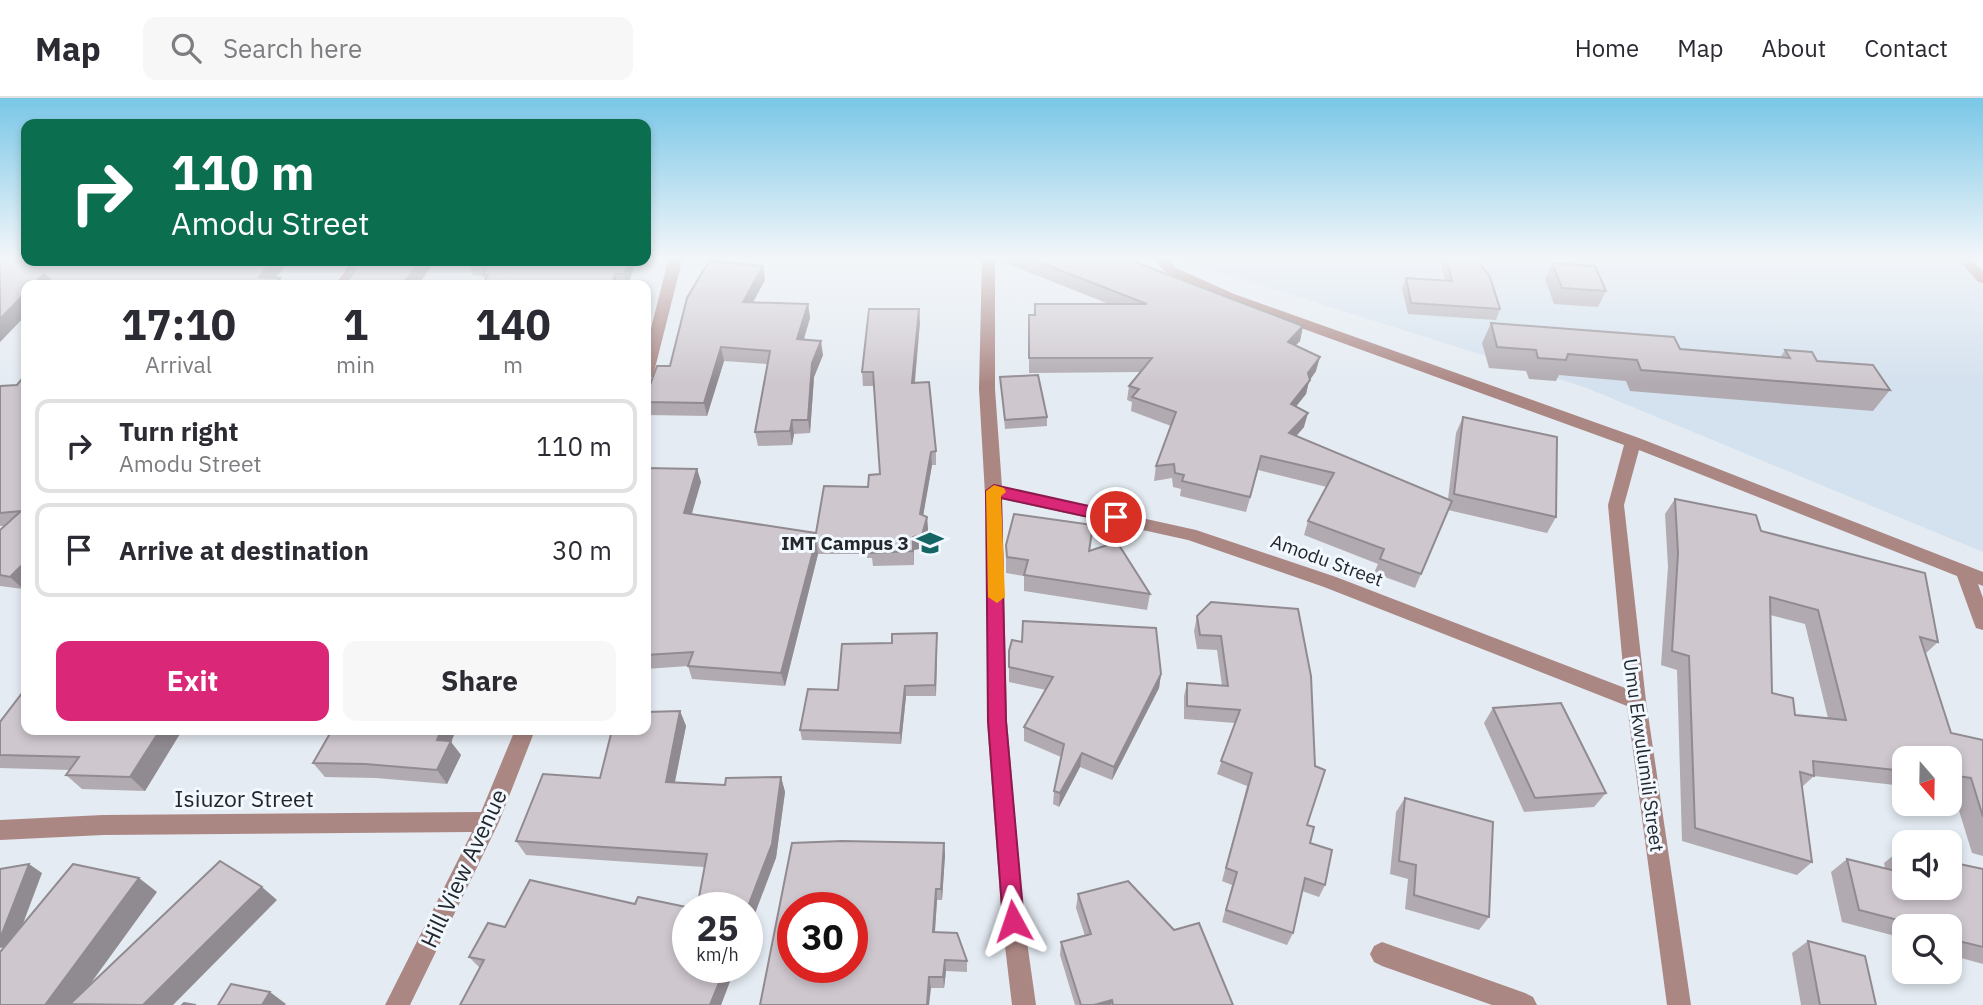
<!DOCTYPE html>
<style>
body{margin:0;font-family:"IBM Plex Sans",sans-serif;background:#f7f7f7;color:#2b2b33;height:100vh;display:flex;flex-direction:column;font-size:26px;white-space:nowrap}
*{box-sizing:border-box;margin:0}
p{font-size:23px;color:#7c7c81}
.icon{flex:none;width:38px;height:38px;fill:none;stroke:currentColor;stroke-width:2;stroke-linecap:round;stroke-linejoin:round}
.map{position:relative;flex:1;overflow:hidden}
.side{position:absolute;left:21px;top:182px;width:630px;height:455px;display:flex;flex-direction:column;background:#fff;border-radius:14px;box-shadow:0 4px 10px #0003}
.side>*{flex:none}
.banner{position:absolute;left:21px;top:21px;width:630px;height:147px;border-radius:14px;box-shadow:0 4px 10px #0003;background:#0b6e4f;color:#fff;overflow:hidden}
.needle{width:46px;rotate:160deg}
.buttons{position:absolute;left:1892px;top:648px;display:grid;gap:14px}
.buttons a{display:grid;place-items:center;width:70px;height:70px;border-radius:14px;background:#fff;box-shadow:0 4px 10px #0003;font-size:35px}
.speed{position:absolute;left:672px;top:794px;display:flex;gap:14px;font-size:35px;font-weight:700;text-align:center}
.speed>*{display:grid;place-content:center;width:91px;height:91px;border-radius:50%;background:#fff;box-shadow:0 4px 10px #0003;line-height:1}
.speed small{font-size:18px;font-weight:400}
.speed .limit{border:10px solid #d22;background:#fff;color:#111}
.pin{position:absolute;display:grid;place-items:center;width:60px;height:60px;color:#fff;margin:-30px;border:4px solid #fff;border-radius:50%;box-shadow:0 2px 7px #0007}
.me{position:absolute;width:77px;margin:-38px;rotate:355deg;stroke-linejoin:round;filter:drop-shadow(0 0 5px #0008)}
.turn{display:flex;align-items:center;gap:24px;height:147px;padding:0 35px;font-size:32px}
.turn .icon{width:91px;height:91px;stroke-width:2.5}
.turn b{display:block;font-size:49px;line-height:60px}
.eta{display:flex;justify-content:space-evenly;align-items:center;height:119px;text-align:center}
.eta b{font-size:42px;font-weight:700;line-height:49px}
.primary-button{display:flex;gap:14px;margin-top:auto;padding:14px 35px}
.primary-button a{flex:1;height:80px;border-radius:14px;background:#db2777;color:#fff;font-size:28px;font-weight:700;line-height:80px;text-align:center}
.primary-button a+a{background:#f7f7f7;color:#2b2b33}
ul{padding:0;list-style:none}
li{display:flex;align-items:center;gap:21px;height:94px;margin:0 14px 10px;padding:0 21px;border:4px solid #e1e1e2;border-radius:14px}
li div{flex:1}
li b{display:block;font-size:26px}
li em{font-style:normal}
header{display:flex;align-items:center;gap:42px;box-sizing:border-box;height:98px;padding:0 35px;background:#fff;border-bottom:2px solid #e1e1e2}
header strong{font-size:33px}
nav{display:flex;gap:38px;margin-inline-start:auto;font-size:24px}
.search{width:490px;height:63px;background:#f7f7f7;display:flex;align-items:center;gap:18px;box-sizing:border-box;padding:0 24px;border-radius:14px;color:#7c7c81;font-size:26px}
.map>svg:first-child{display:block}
.built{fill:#d4e1ee}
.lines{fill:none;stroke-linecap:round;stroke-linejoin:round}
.street{fill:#ab8784;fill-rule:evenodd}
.wall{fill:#b1abb1;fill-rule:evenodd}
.shaded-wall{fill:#908b90}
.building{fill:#cec7ce;stroke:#908b90;stroke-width:2;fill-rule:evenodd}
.route{fill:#db2777;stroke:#8e194d;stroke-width:2}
.slow{fill:#f59e0b}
.labels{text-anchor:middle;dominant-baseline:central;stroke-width:6;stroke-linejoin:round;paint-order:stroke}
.poi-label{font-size:19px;font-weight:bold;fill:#242629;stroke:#f1f8ff;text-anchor:end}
.street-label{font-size:19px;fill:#242629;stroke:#f1f8ff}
.near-street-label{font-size:23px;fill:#242629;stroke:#f1f8ff}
</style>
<header>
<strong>Map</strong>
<div class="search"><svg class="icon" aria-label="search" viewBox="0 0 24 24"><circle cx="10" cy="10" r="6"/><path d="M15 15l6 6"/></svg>Search here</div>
<nav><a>Home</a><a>Map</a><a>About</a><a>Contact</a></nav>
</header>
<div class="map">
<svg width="1983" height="907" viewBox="0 0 1983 907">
<rect width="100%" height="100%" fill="#e4ebf2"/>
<polygon class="built" points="1172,159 1983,159 1983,454 1587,290"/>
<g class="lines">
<g class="street">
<polygon points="669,159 683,159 653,278 646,283 646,250"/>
<path d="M982 159H995V291L1002 389 1196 432 1336 479 1625 590 1608 407 1624 347 1224 202C1207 194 1157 179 1156 159H1169L1174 169 1234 196 1639 340 1983 474V488L1978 486 1983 500V532L1976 530 1974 525 1957 478 1639 352 1624 407 1646 603 1691 907H1667L1627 608 1324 489 1188 442 1002 401 1007 623 1024 823 1036 907H1012L1002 823 987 623V432L979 291Z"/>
<polygon points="1956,159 1969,159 1983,173 1983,185 1978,184"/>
<polygon points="354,163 368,163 348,187 334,187"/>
<polygon points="515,632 535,632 499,724 410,907 385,907 472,734 103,737 0,742 0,722 103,717 481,714"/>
<polygon points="1382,844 1525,895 1533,899 1537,907 1492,907 1382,868 1374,864 1370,856 1374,848"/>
</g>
</g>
<g class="wall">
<polygon points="0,159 289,163 275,180 284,187 26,187 26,217 0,244"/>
<polygon points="996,159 1124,159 1148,169 1303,228 1300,243 1295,248 1316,273 1309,283 1306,296 1296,308 1304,329 1296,338 1448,401 1456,335 1463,319 1556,419 1547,435 1448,412 1415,490 1374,475 1378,466 1304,437 1308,423 1327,389 1258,372 1246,414 1180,398 1181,391 1173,389 1172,380 1154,383 1156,368 1171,328 1131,313 1132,304 1127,302 1129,288 1140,274 1029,275 1029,217 1035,217 1035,206 1109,206 998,162"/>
<polygon points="1439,159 1475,159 1500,211 1496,222 1408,216 1402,191 1406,180 1445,183"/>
<polygon points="354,163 435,163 418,187 351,178 347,171"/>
<polygon points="469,163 637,163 628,187 483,187 485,182 483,178 473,177 468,164"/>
<polygon points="1552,165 1606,193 1598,209 1554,206 1545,181"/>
<polygon points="765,182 753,204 808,206 810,220 804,242 823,257 814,279 810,335 794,336 792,347 758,348 755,334 767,266 724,263 707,318 648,317 646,311 646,298 670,268"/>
<polygon points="920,224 915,285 936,353 936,367 932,367 923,417 927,419 928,432 923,450 914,452 914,467 873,468 872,460 867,460 867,456 818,456 785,588 692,581 688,568 646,571 646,371 697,371 701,384 691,416 816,435 868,389 880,376 874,288 863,288 862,274"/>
<polygon points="1491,225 1680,251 1780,260 1785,252 1817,263 1890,292 1873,313 1630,293 1626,283 1559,277 1556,283 1529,281 1526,273 1489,270 1482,245"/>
<polygon points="26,276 26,488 23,491 0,488 0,432 5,428 0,428 0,288 17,287"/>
<polygon points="1000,279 1047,319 1047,328 1005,331"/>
<path d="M1675 401 1761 433 1938 544 1925 556 1951 635 1983 642V758L1972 755 1953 693H1950V660H1904V688L1814 678 1802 689 1812 764 1797 777 1682 743 1677 572 1661 567 1668 469 1665 416ZM1770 517 1805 526 1828 620 1795 617 1772 595Z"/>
<polygon points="1093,427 1090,452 1150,496 1147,512 1024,493 1024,478 1006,475 1006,447"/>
<polygon points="1211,504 1307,727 1310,745 1325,787 1319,799 1302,793 1293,835 1287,847 1222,824 1232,787 1222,783 1247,688 1217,676 1235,625 1184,621 1184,598 1187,585 1222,588 1217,552 1197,551 1194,533 1197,518"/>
<polygon points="937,546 936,598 906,598 901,646 802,642 800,632 838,592"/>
<polygon points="1009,553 1161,576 1159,590 1112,682 1080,669 1059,709 1053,706 1054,693 1061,659 1024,643 1024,629 1046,592 1009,584"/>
<polygon points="1493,610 1606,695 1594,709 1524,714 1484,625"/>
<polygon points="680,613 686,628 675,684 725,687 781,679 785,694 776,760 704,769 526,757 516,743 600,680"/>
<polygon points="0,624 26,632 181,634 145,693 82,691 66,677 70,672 0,670"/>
<polygon points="332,632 456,632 451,644 461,657 447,686 376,680 325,679 313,665"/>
<polygon points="1405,700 1489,819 1479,832 1405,811 1408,781 1390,776 1396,714"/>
<polygon points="842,743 944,745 945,757 942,802 937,802 935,834 967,863 967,874 946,873 944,890 931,890"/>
<polygon points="1900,752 1904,753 1904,789 1983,771 1983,866 1950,857 1950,828 1904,828 1904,843 1903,840 1842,824 1831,774 1847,761 1885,770 1884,765"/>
<polygon points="1078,796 1233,907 1075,907 1060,857 1061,844 1085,838 1076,810"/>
<polygon points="635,806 688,870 735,870 721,907 460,907 480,870 469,859 505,829"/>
<polygon points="1808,843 1876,907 1801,907 1792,855"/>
</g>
<g class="shaded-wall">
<polygon points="272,163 289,163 270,187 259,179"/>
<polygon points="420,163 435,163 418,187 402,187"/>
<polygon points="629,163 637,163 627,187 624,176"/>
<polygon points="763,168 765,182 746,217 743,204"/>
<polygon points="44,176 52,187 33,187"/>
<polygon points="615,176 619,187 612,187"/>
<polygon points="280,180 284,187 274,187"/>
<polygon points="26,194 26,217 0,244 0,221"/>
<polygon points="808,206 810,220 799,255 797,241"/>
<polygon points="919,211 920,224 913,299 912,285"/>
<polygon points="1303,228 1300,243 1284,259 1288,244"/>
<polygon points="821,243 823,257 814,279 810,335 808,322 812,265"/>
<polygon points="721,249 724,263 707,318 704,305"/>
<polygon points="1320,259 1316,273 1309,283 1306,296 1287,320 1291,306 1308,275"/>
<polygon points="1308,315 1304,329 1286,350 1289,335"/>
<polygon points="792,322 794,336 792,347 790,333"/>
<polygon points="931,354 932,367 921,430 920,416"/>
<polygon points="697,371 701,384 688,429 684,415"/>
<polygon points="927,419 928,432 923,450 914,452 914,467 913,439"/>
<polygon points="816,442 818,456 785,588 781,575"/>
<polygon points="26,463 26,488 23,491 10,479"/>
<polygon points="937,535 937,546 936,598 935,587"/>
<polygon points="1161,576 1159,590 1112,682 1114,669"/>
<polygon points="905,588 906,598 901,646 900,635"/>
<polygon points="680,613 686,628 672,698 666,684"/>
<polygon points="160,632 179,632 181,634 145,693 130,679"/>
<polygon points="441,632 456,632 451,644 461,657 447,686 437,672 437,642"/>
<polygon points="1082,655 1080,669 1059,709 1060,695"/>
<polygon points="781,679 785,694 776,760 747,837 747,811"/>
<polygon points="944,745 945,757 942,802 941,791"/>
<polygon points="29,766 42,775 15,847 0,850 0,839"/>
<polygon points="139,780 157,794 75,907 45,907"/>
<polygon points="262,789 277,802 173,907 143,907"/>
<polygon points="936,791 937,802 934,845 933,834"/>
<polygon points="945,862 946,873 944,890 943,879"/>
<polygon points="725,870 735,870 721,907 710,907"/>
<polygon points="929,879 931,890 929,907 927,907"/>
<polygon points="270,894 286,906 285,907 262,907"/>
<polygon points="1112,902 1111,907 1094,907"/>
</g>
<g class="building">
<polygon points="0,159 26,159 26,163 272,163 259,179 280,180 274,187 56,187 44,176 33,187 26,187 26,194 0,221"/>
<polygon points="1026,159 1124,159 1148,169 1303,228 1288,244 1320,259 1308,275 1310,282 1291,306 1308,315 1289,335 1452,403 1421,476 1380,461 1384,451 1308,423 1334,375 1261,358 1250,399 1182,383 1184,377 1175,375 1174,366 1156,368 1176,314 1132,299 1139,291 1129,288 1152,260 1029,260 1029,217 1035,217 1035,206 1147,206"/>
<polygon points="1446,159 1475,159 1490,179 1500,211 1411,205 1406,180 1452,183"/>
<polygon points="354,163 420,163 402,187 344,187 356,171 347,171"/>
<polygon points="469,163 629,163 624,176 615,176 612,187 483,187 488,177 483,177 489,165 468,164"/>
<polygon points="709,163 763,168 743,204 808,206 797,241 821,243 812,265 808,322 792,322 790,333 755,334 770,253 721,249 704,305 646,304 646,298 657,268 670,268 687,200"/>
<polygon points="1552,165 1595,168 1606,193 1562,190"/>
<polygon points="869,211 919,211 912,285 929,284 936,353 931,354 920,416 927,419 922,437 913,439 913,453 871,455 872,446 865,446 865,443 816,442 781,575 688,568 693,554 646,557 646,370 697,371 684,415 816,435 824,388 868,389 869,377 880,376 873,274 862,274"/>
<polygon points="1491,225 1674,239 1680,251 1790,260 1785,252 1812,254 1817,263 1873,267 1890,292 1641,272 1637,262 1568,256 1566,262 1538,260 1536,252 1497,249"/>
<polygon points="26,276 26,463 10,479 0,477 0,432 21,413 0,415 0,288 17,287"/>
<polygon points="1038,277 1047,319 1005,322 1000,279"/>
<polygon points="1463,319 1557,339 1556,419 1454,396"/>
<path d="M1675 401 1756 417 1761 433 1925 475 1938 544 1920 539 1951 635 1983 642V719L1971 680 1950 677V660H1904V673L1813 663 1814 678 1800 674 1812 764 1695 730 1689 558 1672 553 1678 455ZM1770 499 1818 512 1846 622 1795 617 1793 600 1772 595Z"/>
<polygon points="1014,416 1093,427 1089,453 1117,444 1150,496 1024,477 1028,462 1007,459 1006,447"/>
<polygon points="1211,504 1298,511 1311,578 1315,668 1325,672 1307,727 1314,729 1310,745 1332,752 1325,787 1305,780 1293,835 1226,812 1237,774 1226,770 1252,675 1221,663 1240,612 1187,608 1187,585 1228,588 1221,538 1200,537 1197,518"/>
<polygon points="1023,523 1156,530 1161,576 1114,669 1082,655 1060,695 1054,693 1064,646 1024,629 1053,579 1009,569 1009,553 1012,542 1022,544"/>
<polygon points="937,535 935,587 905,588 900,635 800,632 808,591 838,592 842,546 892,545 892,536"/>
<polygon points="26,590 26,632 160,632 130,679 66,677 79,659 0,657 0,624"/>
<polygon points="1561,605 1606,695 1535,700 1493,610"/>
<polygon points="680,613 666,684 725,687 726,680 781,679 772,746 747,811 697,810 707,756 516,743 543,676 600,680 612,632 646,632 646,614"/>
<polygon points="332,632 441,632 437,642 451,643 437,672 365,666 313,665"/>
<polygon points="1405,700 1493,724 1489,819 1414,797 1416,767 1399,763"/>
<path d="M842 743 944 745 941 791H936L933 834 957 835 967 863 945 862 943 879H929L927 907H760L792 745ZM793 810H852V870H793Z"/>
<polygon points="1900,752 1904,753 1904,765"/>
<polygon points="1847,761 1904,775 1904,789 1950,789 1950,764 1983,771 1983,849 1950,841 1950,828 1921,828 1859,812"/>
<polygon points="220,763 262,789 143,907 70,906"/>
<polygon points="29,766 1,838 0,839 0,771"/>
<polygon points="73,766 139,780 45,907 0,907 0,854"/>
<polygon points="530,782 635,806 638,799 691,810 688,810 688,870 725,870 710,907 460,907 484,862 469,859 488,825 505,829"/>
<polygon points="1128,783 1174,832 1199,825 1233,907 1113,907 1112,902 1094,907 1081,907 1061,844 1091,836 1078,796"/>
<polygon points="1808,843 1865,858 1876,907 1820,907"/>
<polygon points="231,886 270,894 262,907 218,907"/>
<polygon points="184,905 196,907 182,907"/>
</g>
<linearGradient id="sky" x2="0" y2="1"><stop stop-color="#79c7e7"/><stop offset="0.56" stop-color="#f3f6f9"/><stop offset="1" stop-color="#f3f6f9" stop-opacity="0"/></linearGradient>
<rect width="1983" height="286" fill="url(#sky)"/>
<polygon class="route" points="994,387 1116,414 1124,419 1116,425 1001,400 1006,623 1024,823 1021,830 1013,833 1006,830 1003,823 988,623 986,393"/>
<polygon class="slow" points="994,387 1004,390 1006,394 1001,398 1005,499 997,505 988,499 986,393"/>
<defs>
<g id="school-bare" transform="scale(2.1)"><path d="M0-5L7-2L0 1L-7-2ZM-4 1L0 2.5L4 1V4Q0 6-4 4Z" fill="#166565" stroke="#f1f8ff" stroke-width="2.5" paint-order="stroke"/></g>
</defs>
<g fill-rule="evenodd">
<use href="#school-bare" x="930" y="445"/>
</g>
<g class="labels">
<g class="poi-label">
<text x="909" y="445">IMT Campus 3</text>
</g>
<g class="street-label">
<text transform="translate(1327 462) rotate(20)">Amodu Street</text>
<text transform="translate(1644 657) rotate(82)">Umu Ekwulumili Street</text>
</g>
<g class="near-street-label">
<text x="244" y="700">Isiuzor Street</text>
<text transform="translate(463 770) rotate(-65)">Hill View Avenue</text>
</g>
</g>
</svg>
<div class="buttons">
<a><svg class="needle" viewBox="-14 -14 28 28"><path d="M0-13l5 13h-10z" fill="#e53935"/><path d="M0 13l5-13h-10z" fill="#7c7c81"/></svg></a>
<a><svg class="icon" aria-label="sound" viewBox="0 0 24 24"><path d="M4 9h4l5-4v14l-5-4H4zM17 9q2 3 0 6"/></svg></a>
<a><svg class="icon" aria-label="search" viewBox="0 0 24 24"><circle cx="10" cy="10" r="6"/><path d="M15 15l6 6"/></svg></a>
</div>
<div class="speed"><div>25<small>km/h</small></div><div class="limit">30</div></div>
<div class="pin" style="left:1116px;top:419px;background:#d93025"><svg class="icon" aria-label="arrive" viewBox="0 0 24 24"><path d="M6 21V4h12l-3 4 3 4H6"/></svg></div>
<svg class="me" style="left:1013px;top:823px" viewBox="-20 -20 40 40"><path d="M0-17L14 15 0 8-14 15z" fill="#db2777" stroke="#fff" stroke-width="4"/></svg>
<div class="banner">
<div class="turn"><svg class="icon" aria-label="right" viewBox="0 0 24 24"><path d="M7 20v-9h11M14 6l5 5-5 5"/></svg><div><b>110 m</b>Amodu Street</div></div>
</div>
<section class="side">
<div class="eta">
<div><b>17:10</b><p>Arrival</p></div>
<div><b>1</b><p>min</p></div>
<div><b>140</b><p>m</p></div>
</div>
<ul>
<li><svg class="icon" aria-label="right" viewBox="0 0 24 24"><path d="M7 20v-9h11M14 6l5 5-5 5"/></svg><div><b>Turn right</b><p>Amodu Street</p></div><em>110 m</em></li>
<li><svg class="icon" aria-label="arrive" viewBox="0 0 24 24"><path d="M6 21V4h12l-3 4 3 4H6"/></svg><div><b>Arrive at destination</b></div><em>30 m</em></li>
</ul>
<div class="primary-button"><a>Exit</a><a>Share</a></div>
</section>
</div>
